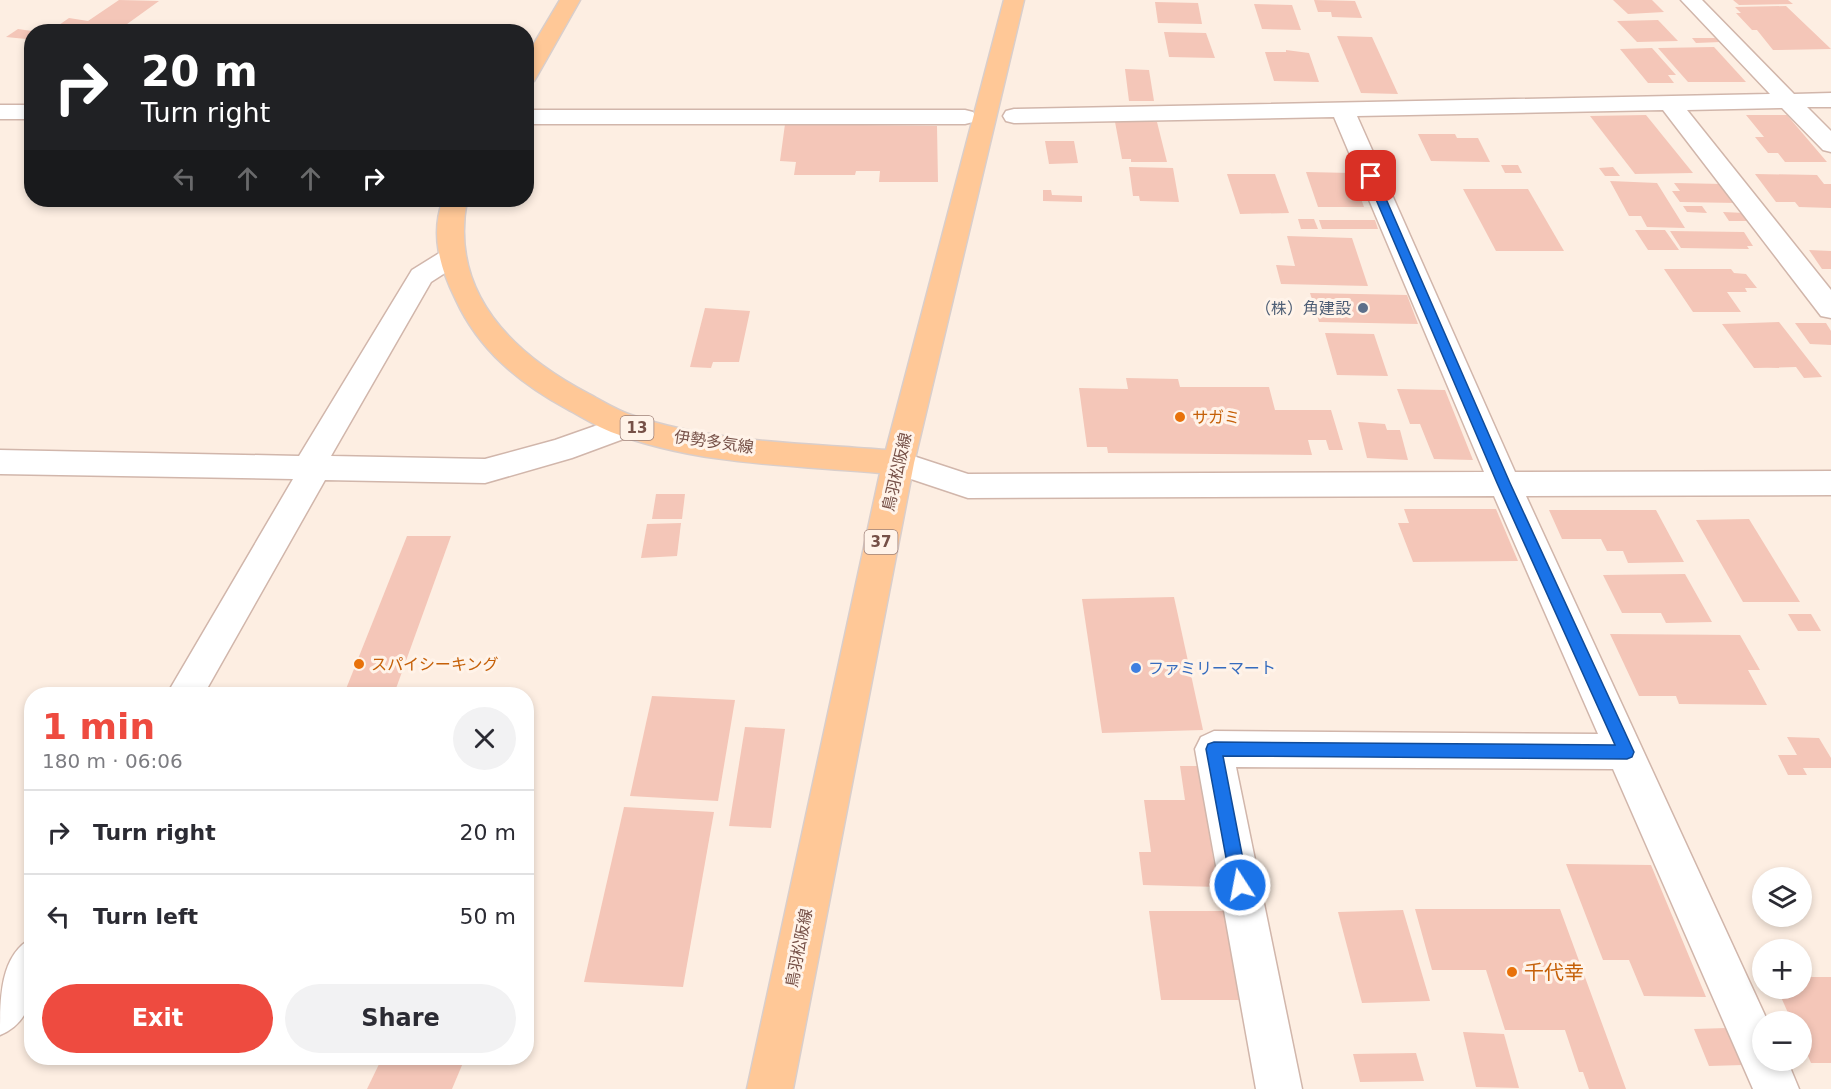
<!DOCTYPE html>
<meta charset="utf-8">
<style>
body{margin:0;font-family:"DejaVu Sans","Noto Sans JP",sans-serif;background:#f2f2f3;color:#2b2b33;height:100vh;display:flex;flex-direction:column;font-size:22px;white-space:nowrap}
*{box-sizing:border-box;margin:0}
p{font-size:20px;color:#7c7c81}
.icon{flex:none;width:33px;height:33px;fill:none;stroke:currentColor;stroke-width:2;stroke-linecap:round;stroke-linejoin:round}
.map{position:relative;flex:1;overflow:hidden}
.sheet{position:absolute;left:24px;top:687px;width:510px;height:378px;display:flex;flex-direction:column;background:#fff;border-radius:24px;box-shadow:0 3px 9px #0003}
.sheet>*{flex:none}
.guide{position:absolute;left:24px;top:24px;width:510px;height:183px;border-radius:24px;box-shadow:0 3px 9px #0003;background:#202124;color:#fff;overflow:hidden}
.controls{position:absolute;left:1752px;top:867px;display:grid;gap:12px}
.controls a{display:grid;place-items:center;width:60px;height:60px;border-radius:50%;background:#fff;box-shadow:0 3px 9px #0003;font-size:30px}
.pin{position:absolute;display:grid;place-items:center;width:51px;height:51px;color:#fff;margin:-26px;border-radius:12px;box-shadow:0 3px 9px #0006}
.me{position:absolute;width:66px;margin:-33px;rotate:349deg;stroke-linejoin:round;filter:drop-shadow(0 0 4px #0008)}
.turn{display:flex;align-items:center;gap:21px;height:126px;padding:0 18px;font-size:27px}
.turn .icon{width:78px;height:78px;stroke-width:2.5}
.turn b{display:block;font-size:42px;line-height:51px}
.lanes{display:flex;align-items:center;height:57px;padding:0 18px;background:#0003;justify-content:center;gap:30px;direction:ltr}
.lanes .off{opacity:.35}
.round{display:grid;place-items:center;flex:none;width:63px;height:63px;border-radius:32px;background:#f2f2f3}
.overview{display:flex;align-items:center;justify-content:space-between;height:102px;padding:0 18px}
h1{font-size:36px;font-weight:800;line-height:45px;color:#ee4b40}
.cta{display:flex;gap:12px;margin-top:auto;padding:12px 18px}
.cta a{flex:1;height:69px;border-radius:36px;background:#ee4b40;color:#fff;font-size:24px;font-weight:800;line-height:69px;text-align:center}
.cta a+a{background:#f2f2f3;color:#2b2b33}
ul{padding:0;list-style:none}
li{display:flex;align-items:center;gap:18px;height:84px;padding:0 18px;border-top:2px solid #e1e1e2}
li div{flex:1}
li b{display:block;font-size:22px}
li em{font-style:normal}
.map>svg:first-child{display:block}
.building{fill:#f4c6b8}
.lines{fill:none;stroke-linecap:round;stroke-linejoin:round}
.minor-casing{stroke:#d1b6ab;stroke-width:3}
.major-casing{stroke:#d9cecb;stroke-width:3}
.minor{fill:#fff;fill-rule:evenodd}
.major{fill:#ffc897;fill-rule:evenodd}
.route{fill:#1a73e8;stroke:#114b97;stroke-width:1.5}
.service-dot{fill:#5c6f8a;stroke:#fff3e9;stroke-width:2}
.food-dot{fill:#e8710a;stroke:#fff3e9;stroke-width:2}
.shop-dot{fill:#3f7fe0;stroke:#fff3e9;stroke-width:2}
.labels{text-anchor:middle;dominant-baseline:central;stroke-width:6;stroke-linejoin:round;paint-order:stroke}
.shield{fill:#fff3e9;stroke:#9f8178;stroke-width:1.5}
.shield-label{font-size:15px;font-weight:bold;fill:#765047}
.service-label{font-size:16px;fill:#4e5e75;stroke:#fff3e9;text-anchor:end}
.food-label{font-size:16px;fill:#c56008;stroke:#fff3e9;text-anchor:start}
.street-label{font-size:16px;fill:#765047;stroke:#fff3e9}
.shop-label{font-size:16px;fill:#366cbe;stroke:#fff3e9;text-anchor:start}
.near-food-label{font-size:20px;fill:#c56008;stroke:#fff3e9;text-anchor:start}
</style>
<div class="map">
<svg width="1831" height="1089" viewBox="0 0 1831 1089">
<rect width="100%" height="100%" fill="#fdeee2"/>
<g class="building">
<polygon points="119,0 159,1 116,32 49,32 69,18 88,21"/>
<polygon points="1314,0 1355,1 1362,18 1332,17 1331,12 1318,12"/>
<polygon points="1613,0 1652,0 1664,12 1628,14"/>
<polygon points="1733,0 1788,0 1793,4 1739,5"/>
<polygon points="1155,2 1198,3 1202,24 1158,23"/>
<polygon points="1254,4 1292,5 1301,30 1262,29"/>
<polygon points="1786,6 1831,49 1773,50 1757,30 1752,30 1736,13 1741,13 1735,7"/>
<polygon points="1658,20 1678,41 1637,42 1617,21"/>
<polygon points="18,29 32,31 32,36 26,39 6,37"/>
<polygon points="1164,32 1206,33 1215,58 1169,57"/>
<polygon points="1337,36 1372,37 1398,94 1361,93"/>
<polygon points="1692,38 1715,38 1720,42 1696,43"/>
<polygon points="1714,47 1746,82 1688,82 1658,48"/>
<polygon points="1652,48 1676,75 1668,75 1674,83 1648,83 1620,49"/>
<polygon points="1286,50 1309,53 1319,82 1274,81 1265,52 1286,52"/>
<polygon points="1125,69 1149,70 1154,101 1129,101"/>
<polygon points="1646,115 1693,173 1635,174 1590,116"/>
<polygon points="1746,115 1787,115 1827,162 1785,162 1778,153 1768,153 1755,137 1764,137"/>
<polygon points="1115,122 1157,122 1167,162 1131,162 1131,159 1122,159"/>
<polygon points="785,124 937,126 938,182 879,182 880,171 856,171 855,175 794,175 796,162 780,161"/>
<polygon points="1418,134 1455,134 1457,138 1478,138 1490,162 1431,161"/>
<polygon points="1045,141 1074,141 1078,163 1049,164"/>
<polygon points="1501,165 1518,165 1522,173 1505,173"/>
<polygon points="1129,167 1173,168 1179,202 1140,201 1139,196 1133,196"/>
<polygon points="1613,167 1620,176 1605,176 1599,168"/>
<polygon points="1306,172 1352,173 1364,207 1318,207"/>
<polygon points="1227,174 1275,174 1289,213 1240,214"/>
<polygon points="1755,174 1817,175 1824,184 1831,184 1831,208 1799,207 1795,202 1776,202"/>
<polygon points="1610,181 1657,183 1685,228 1647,227 1641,216 1629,216"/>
<polygon points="1674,183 1723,184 1737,203 1680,202 1672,191 1680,191"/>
<polygon points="1463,189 1528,189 1564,251 1496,251"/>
<polygon points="1043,190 1051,190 1052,195 1082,196 1082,202 1043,201"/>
<polygon points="1683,206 1702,206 1707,213 1687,212"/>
<polygon points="1723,212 1745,213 1751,221 1729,221"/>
<polygon points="1298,219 1314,219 1318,229 1301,229"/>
<polygon points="1319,220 1375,220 1378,229 1322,229"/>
<polygon points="1635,230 1665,230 1679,250 1648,250"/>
<polygon points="1670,231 1744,232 1753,246 1747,246 1749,249 1681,248"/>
<polygon points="1287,236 1352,238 1368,286 1281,284 1276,265 1295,266"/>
<polygon points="1809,250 1831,251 1831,269 1822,269"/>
<polygon points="1664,269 1731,269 1734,273 1746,274 1757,288 1745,288 1747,292 1727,292 1741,312 1693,312"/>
<polygon points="1310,293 1407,295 1418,324 1319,322"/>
<polygon points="705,308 750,311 739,362 713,362 711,368 690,367"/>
<polygon points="1779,322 1822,377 1804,378 1796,367 1754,368 1722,324"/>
<polygon points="1795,323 1826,323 1831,331 1831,345 1810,344"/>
<polygon points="1325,333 1374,334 1388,376 1337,375"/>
<polygon points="1126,378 1178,379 1180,387 1269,387 1275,410 1331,410 1343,450 1329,450 1326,440 1308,440 1312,455 1108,453 1107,447 1087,447 1079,388 1128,389"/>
<polygon points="1397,389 1445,390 1473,460 1434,459 1420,424 1410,424"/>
<polygon points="1358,422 1385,424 1387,430 1400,430 1408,460 1367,458"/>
<polygon points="656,494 685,494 682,519 652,519"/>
<polygon points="1404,509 1496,509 1518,561 1413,562 1398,523 1409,523"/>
<polygon points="1549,510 1656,510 1684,562 1628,563 1623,551 1607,551 1601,539 1562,539"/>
<polygon points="1749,519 1800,602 1743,602 1696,520"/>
<polygon points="681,523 677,556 641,558 647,524"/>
<polygon points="407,536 451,536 394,694 344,694"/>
<polygon points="1685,574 1712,622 1666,623 1661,613 1622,613 1603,575"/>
<polygon points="1174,597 1203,730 1102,733 1082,599"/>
<polygon points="1788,614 1811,614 1821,631 1798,631"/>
<polygon points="1610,634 1740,635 1760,670 1748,670 1767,705 1679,704 1676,696 1639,696"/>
<polygon points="652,696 735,700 718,801 630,796"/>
<polygon points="745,727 785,729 771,828 729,826"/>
<polygon points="1787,737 1819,738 1831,758 1831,768 1803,768 1807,775 1788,775 1778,755 1797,755"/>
<polygon points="1180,766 1198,766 1218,887 1143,885 1139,852 1151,852 1144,800 1185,800"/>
<polygon points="624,807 714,812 683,987 584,982"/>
<polygon points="1566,864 1651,865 1706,997 1644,996 1629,960 1603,960"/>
<polygon points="1415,909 1560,909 1626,1089 1589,1089 1583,1072 1579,1072 1565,1030 1505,1030 1486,970 1432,970"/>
<polygon points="1403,910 1430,1001 1362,1003 1338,912"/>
<polygon points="1149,911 1224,911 1239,1000 1161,1000"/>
<polygon points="1802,977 1831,977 1831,1063 1811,1063 1802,1042 1802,1022 1792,1022 1777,988 1802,988"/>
<polygon points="1726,1028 1743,1065 1709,1066 1694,1029"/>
<polygon points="1463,1032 1504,1034 1519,1088 1476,1087"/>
<polygon points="1416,1053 1424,1081 1360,1082 1353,1054"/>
<polygon points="382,1058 465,1058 452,1089 367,1089"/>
</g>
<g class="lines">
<g class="minor-casing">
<g id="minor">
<polygon points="1681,0 1702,0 1794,94 1831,93 1831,107 1807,107 1831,131 1831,152 1823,150 1782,108 1687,110 1831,290 1831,318 1821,316 1663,110 1357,116 1515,472 1831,471 1831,495 1526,496 1768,1022 1762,1022 1762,1060 1787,1060 1799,1089 1753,1089 1613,769 1236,767 1302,1089 1256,1089 1195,749 1201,737 1214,731 1598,734 1494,496 968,498 887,471 882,463 887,455 898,451 968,474 1484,472 1334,117 1014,123 1006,121 1003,116 1006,111 1014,109 1770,94"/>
<rect x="0" y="105" width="32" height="14"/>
<polygon points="526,110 965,110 973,112 976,117 973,122 965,124 526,124"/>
<polygon points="450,250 459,252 463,258 459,264 431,282 331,456 485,459 555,440 626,415 637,418 641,426 637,434 572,458 485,483 325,480 204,694 167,694 293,479 0,474 0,450 299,456 412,270 441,252"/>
<path d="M32 938C32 975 41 1018 0 1035 0 998 0 955 32 938Z"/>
</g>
</g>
<g class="major-casing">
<g id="major">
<polygon points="560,0 580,0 537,76 534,81 526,82 526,57"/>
<path d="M1004 0H1024L914 463 793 1089H747L880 473C791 465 696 465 611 432 596 426 582 417 567 409 519 383 479 350 456 300 440 268 430 234 443 200H467C449 293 513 354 589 394 604 402 618 411 634 416 714 443 803 443 886 450Z"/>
</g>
</g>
<use href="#minor" class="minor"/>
<use href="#major" class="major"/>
</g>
<polygon class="route" points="1371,173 1376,176 1510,483 1634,752 1632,757 1627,759 1223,756 1248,885 1246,891 1240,893 1234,891 1231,885 1206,749 1208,744 1214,742 1615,745 1497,483 1366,176"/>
<circle class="service-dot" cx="1363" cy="308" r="6"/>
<g class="food-dot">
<circle cx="1180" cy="417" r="6"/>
<circle cx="359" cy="664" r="6"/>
<circle cx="1512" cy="972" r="6"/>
</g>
<circle class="shop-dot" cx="1136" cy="668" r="6"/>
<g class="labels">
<g class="shield">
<rect x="620.5" y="416" width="33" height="24" rx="4.5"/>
<rect x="864.5" y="530" width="33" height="24" rx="4.5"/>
</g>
<g class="shield-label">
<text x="637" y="428">13</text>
<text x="881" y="542">37</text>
</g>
<g class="service-label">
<text x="1351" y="308">（株）角建設</text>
</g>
<g class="food-label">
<text x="1192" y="417">サガミ</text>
<text x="371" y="664">スパイシーキング</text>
</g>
<g class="street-label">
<text transform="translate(714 442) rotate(8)">伊勢多気線</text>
<text transform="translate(897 472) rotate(-77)">鳥羽松阪線</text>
<text transform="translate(799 948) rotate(-79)">鳥羽松阪線</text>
</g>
<g class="shop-label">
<text x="1148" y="668">ファミリーマート</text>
</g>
<g class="near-food-label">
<text x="1524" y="972">千代幸</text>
</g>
</g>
</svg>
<div class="controls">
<a><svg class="icon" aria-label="layers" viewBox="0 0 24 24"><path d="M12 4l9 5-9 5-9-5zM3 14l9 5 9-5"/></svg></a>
<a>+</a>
<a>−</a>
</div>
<div class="pin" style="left:1371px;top:176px;background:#d93025"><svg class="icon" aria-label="arrive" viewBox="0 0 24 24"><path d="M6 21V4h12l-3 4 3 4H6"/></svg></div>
<svg class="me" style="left:1240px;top:885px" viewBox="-20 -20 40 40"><circle r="17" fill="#1a73e8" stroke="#fff" stroke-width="3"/><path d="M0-11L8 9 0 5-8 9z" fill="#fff"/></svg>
<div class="guide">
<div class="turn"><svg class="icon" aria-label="right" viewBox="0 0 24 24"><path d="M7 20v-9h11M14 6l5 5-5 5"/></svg><div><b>20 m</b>Turn right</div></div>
<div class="lanes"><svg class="icon off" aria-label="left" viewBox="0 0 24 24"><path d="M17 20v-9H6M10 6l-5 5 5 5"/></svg><svg class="icon off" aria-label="ahead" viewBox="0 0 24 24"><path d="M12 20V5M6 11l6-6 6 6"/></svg><svg class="icon off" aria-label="ahead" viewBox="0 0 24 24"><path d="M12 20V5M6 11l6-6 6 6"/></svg><svg class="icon" aria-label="right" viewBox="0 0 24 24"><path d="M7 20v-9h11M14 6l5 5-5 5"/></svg></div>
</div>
<section class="sheet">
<div class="overview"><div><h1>1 min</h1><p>180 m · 06:06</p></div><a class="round"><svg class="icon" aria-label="close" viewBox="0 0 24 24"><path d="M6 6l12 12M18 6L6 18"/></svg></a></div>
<ul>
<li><svg class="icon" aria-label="right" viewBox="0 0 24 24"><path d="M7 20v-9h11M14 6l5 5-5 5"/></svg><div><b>Turn right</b></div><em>20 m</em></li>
<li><svg class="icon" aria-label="left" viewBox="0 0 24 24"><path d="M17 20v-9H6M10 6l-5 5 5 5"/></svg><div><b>Turn left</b></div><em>50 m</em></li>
</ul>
<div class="cta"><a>Exit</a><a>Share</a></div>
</section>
</div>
